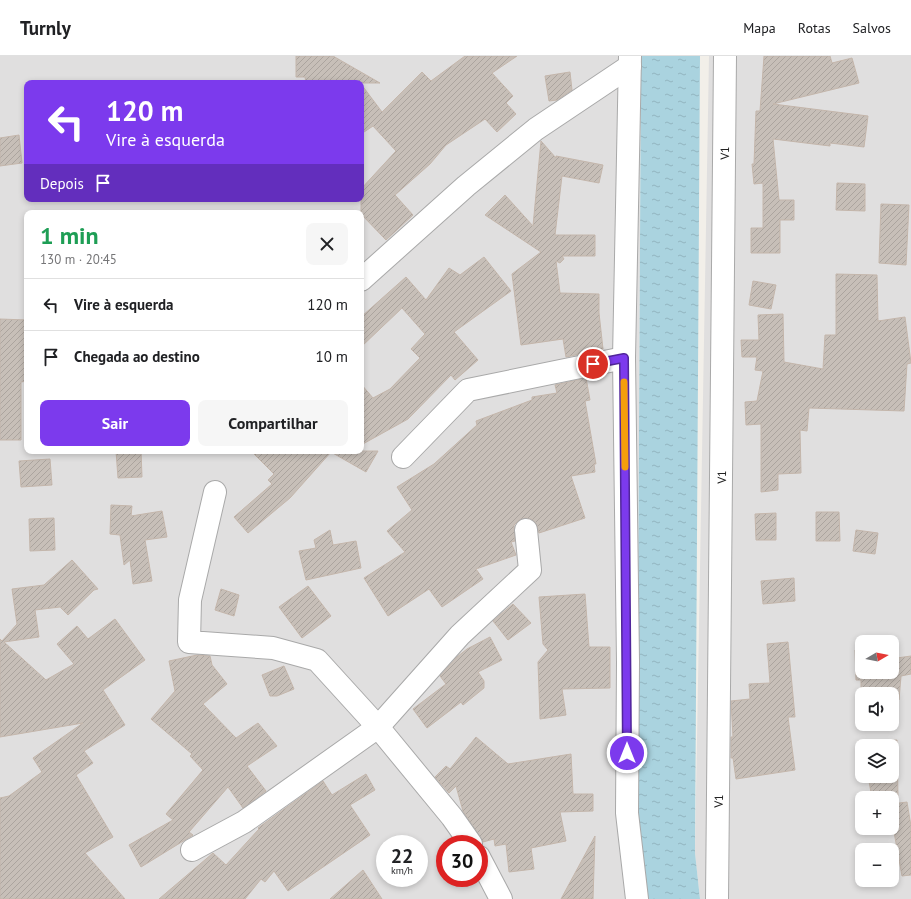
<!DOCTYPE html>
<html lang="pt">
<meta charset="utf-8">
<style>
body{margin:0;font-family:"PT Sans",sans-serif;background:#f6f6f6;color:#202124;height:100vh;display:flex;flex-direction:column;font-size:15px;white-space:nowrap}
*{box-sizing:border-box;margin:0}
p{font-size:13px;color:#757577}
.icon{flex:none;width:22px;height:22px;fill:none;stroke:currentColor;stroke-width:2;stroke-linecap:round;stroke-linejoin:round}
.map{position:relative;flex:1;overflow:hidden}
.sheet{position:absolute;left:24px;top:154px;width:340px;height:244px;display:flex;flex-direction:column;background:#fff;border-radius:8px;box-shadow:0 2px 6px #0003}
.sheet>*{flex:none}
.hud{position:absolute;left:24px;top:24px;width:340px;height:122px;border-radius:8px;box-shadow:0 2px 6px #0003;background:#7c3aed;color:#fff;overflow:hidden}
.needle{width:26px;rotate:80deg}
.buttons{position:absolute;left:855px;top:579px;display:grid;gap:8px}
.buttons a{display:grid;place-items:center;width:44px;height:44px;border-radius:8px;background:#fff;box-shadow:0 2px 6px #0003;font-size:20px}
.speed{position:absolute;left:376px;top:779px;display:flex;gap:8px;font-size:20px;font-weight:700;text-align:center}
.speed>*{display:grid;place-content:center;width:52px;height:52px;border-radius:50%;background:#fff;box-shadow:0 2px 6px #0003;line-height:1}
.speed small{font-size:10px;font-weight:400}
.speed .limit{border:6px solid #d22;background:#fff;color:#111}
.pin{position:absolute;display:grid;place-items:center;width:34px;height:34px;color:#fff;margin:-17px;border:2px solid #fff;border-radius:50%;box-shadow:0 1px 4px #0007}
.me{position:absolute;width:44px;margin:-22px;rotate:0deg;stroke-linejoin:round;filter:drop-shadow(0 0 3px #0008)}
.turn{display:flex;align-items:center;gap:14px;height:84px;padding:0 16px;font-size:18px}
.turn .icon{width:52px;height:52px;stroke-width:2.5}
.turn b{display:block;font-size:28px;line-height:34px}
.then{display:flex;align-items:center;height:38px;padding:0 16px;background:#0003;gap:8px;font-size:15px}
.round{display:grid;place-items:center;flex:none;width:42px;height:42px;border-radius:8px;background:#f6f6f6}
.overview{display:flex;align-items:center;justify-content:space-between;height:68px;padding:0 16px}
h1{font-size:24px;font-weight:600;line-height:30px;color:#1e9e55}
.action{display:flex;gap:8px;margin-top:auto;padding:8px 16px}
.action a{flex:1;height:46px;border-radius:8px;background:#7c3aed;color:#fff;font-size:16px;font-weight:600;line-height:46px;text-align:center}
.action a+a{background:#f6f6f6;color:#202124}
ul{padding:0;list-style:none}
li{display:flex;align-items:center;gap:12px;height:52px;padding:0 16px;border-top:1px solid #e0e0e0}
li div{flex:1}
li b{display:block;font-size:15px}
li em{font-style:normal}
header{display:flex;align-items:center;gap:24px;box-sizing:border-box;height:56px;padding:0 20px;background:#fff;border-bottom:1px solid #e0e0e0}
header strong{font-size:19px}
nav{display:flex;gap:22px;margin-inline-start:auto;font-size:14px}
.map>svg:first-child{display:block}
.residential{fill:#e0dfdf;fill-rule:evenodd}
.water{fill:url(#water-ripples)}
.building{fill:url(#building-hatch);stroke:#c4b6ab}
.lines{fill:none;stroke-linecap:round;stroke-linejoin:round}
.minor-casing{stroke:#a9a9a9;stroke-width:24}
.minor{stroke:#fff;stroke-width:22}
.route-casing{stroke:#51269a;stroke-width:10}
.route{stroke:#7c3aed;stroke-width:7}
.slow{stroke:#f59e0b;stroke-width:7}
.labels{text-anchor:middle;dominant-baseline:central;stroke-width:3;stroke-linejoin:round;paint-order:stroke}
.street-label{font-size:12px;fill:#222;stroke:#fff}
</style>
<header>
<strong>Turnly</strong>
<nav><a>Mapa</a><a>Rotas</a><a>Salvos</a></nav>
</header>
<div class="map">
<svg width="911" height="843" viewBox="0 0 911 843">
<defs>
<pattern id="water-ripples" width="26" height="14" patternUnits="userSpaceOnUse"><rect width="26" height="14" fill="#aad3df"/><path d="M2 4q2-2 4 0t4 0M15 11q2-2 4 0t4 0" fill="none" stroke="#92b5bf"/></pattern>
<pattern id="building-hatch" width="6" height="6" patternUnits="userSpaceOnUse"><rect width="6" height="6" fill="#c7bfb8"/><path d="M-1 1l2-2M0 6l6-6M5 7l2-2" fill="none" stroke="#aba49e"/></pattern>
</defs>
<rect width="100%" height="100%" fill="#f2efe9"/>
<g class="residential">
<path d="M0 0H641L637 751 647 843H0ZM27 27H361V143H27ZM27 157H361V395H27ZM385 788H419V822H385ZM445 788H479V822H445Z"/>
<path d="M709 0H911V843H700L695 797ZM862 586H892V616H862ZM862 638H892V668H862ZM862 690H892V720H862ZM862 742H892V772H862ZM862 794H892V824H862Z"/>
</g>
<polygon class="water" points="641,0 700,0 695,797 700,843 647,843 637,751"/>
<g class="building">
<polygon points="296,0 333,0 380,27 306,27 305,21 296,21"/>
<polygon points="465,0 517,0 492,17 513,40 506,47 516,58 497,76 485,63 446,89 430,108 395,139 413,159 386,184 361,158 361,133 396,95 373,70 361,78 361,28 382,56 422,16 431,25"/>
<polygon points="764,0 830,0 832,7 852,2 859,27 773,48 868,60 864,91 830,87 830,90 773,83 779,144 794,144 794,164 780,164 780,197 751,197 751,172 763,172 763,127 754,128 752,108 754,108 756,55 760,55"/>
<polygon points="570,16 572,34 557,44 549,45 545,20"/>
<polygon points="19,79 22,107 0,110 0,82"/>
<polygon points="541,85 556,102 556,100 603,109 599,127 562,120 555,179 595,179 595,200 562,200 564,203 560,207 556,205 560,237 599,238 599,257 603,293 566,301 563,283 521,289 512,218 541,196 485,159 505,139 533,170"/>
<polygon points="837,127 865,128 865,155 836,154"/>
<polygon points="881,148 909,149 906,209 879,207"/>
<polygon points="484,201 511,235 454,276 478,304 455,324 451,319 408,363 361,389 361,328 373,342 390,333 420,302 411,293 425,278 402,252 361,291 361,261 406,221 426,244 449,212 460,219"/>
<polygon points="836,218 877,219 878,265 905,261 911,307 907,308 904,355 809,352 807,375 800,374 801,417 778,418 778,434 761,436 761,368 746,369 745,346 757,345 763,315 755,314 757,301 742,301 741,284 759,284 758,259 783,258 784,306 823,313 825,279 836,279"/>
<polygon points="753,225 776,229 771,253 749,249"/>
<polygon points="0,263 27,264 27,325 21,326 21,384 0,384"/>
<polygon points="586,322 590,344 585,345 596,408 594,408 595,416 571,420 585,462 539,477 536,467 531,463 525,462 519,464 514,469 515,485 511,486 516,499 476,513 483,523 442,551 429,533 388,560 364,522 405,496 387,475 412,454 397,431 434,408 477,369 476,365 532,344 532,341 557,337 555,329"/>
<polygon points="116,395 141,395 142,421 118,422"/>
<polygon points="251,395 378,395 366,416 331,396 290,442 248,477 234,461 272,428 268,424 274,418"/>
<polygon points="50,403 52,429 21,431 19,405"/>
<polygon points="111,449 132,450 131,460 162,455 167,481 145,484 152,525 133,528 130,504 124,509 120,479 110,478"/>
<polygon points="816,456 839,456 840,485 816,485"/>
<polygon points="776,457 776,484 756,484 755,458"/>
<polygon points="54,462 55,494 30,495 29,463"/>
<polygon points="330,474 333,489 356,485 361,512 306,524 299,495 316,492 314,484"/>
<polygon points="856,474 878,477 875,498 853,495"/>
<polygon points="72,504 98,533 94,534 68,559 60,551 35,554 39,581 4,586 46,624 74,608 57,588 77,570 88,583 115,563 145,604 103,634 125,669 84,695 93,707 76,719 113,781 85,797 125,843 0,843 0,742 9,740 42,716 33,702 83,667 0,681 0,583 2,585 17,568 12,533 44,529"/>
<polygon points="794,522 795,545 763,548 761,525"/>
<polygon points="308,530 331,560 302,582 279,551"/>
<polygon points="221,533 239,539 234,560 215,554"/>
<polygon points="585,538 589,591 610,591 610,632 562,633 566,659 540,663 538,606 548,594 543,588 539,541"/>
<polygon points="513,548 531,567 508,584 493,565"/>
<polygon points="490,581 502,604 478,616 484,625 484,632 463,649 461,646 427,672 413,653 446,628 440,620 457,601 467,593"/>
<polygon points="788,586 795,661 788,661 795,714 736,723 733,702 731,702 731,681 733,681 731,645 750,643 749,628 770,627 767,588"/>
<polygon points="862,593 862,616 892,616 892,593 897,593 897,602 911,600 911,618 901,620 899,644 892,644 892,638 862,638 861,645 861,624 856,624 855,594"/>
<polygon points="197,599 210,600 212,609 227,628 203,648 236,682 258,667 277,690 247,710 266,735 243,752 228,731 189,776 193,779 141,811 129,789 173,764 166,758 203,714 190,700 192,698 151,663 175,635 169,605"/>
<polygon points="284,610 294,633 277,640 270,640 262,619"/>
<polygon points="476,681 508,708 571,698 573,738 593,738 593,755 560,756 566,785 531,792 534,813 509,816 506,788 495,790 494,783 483,786 463,755 456,730 449,737 435,721 446,710 450,713"/>
<polygon points="897,684 898,742 872,742 868,720 892,720 892,690 862,690 862,720 858,720 858,685"/>
<polygon points="366,718 375,734 350,749 370,779 288,835 274,815 265,826 261,823 245,843 159,843 213,797 226,809 259,773 258,772 323,725 332,739"/>
<polygon points="907,746 911,770 911,819 902,820 892,765 892,748"/>
<polygon points="595,780 593,843 561,843"/>
<polygon points="363,814 382,843 330,843"/>
</g>
<g class="lines">
<g class="minor-casing">
<g id="minor">
<polyline points="630,0 624,302 628,606 627,757 637,843"/>
<polyline points="361,224 466,130 536,73 630,10"/>
<polyline points="403,401 468,334 624,302"/>
<polyline points="215,436 190,544 189,586 273,592 317,604 378,671 452,761 471,788"/>
<polyline points="192,794 244,766 378,671 460,579 530,514 526,474"/>
<polyline points="479,801 501,843"/>
<path id="s1" d="M717 843 725 0"/>
</g>
</g>
<use href="#minor" class="minor"/>
</g>
<g class="lines">
<g class="route-casing">
<polyline id="route" points="593,308 624,302 627,697"/>
</g>
<use href="#route" class="route"/>
<polyline class="slow" points="624,326 625,411"/>
</g>
<g class="labels">
<g class="street-label">
<text stroke="none"><textPath href="#s1" startOffset="746">V1</textPath></text>
<text stroke="none"><textPath href="#s1" startOffset="422">V1</textPath></text>
<text stroke="none"><textPath href="#s1" startOffset="98">V1</textPath></text>
</g>
</g>
</svg>
<div class="buttons">
<a><svg class="needle" viewBox="-14 -14 28 28"><path d="M0-13l5 13h-10z" fill="#e53935"/><path d="M0 13l5-13h-10z" fill="#757577"/></svg></a>
<a><svg class="icon" aria-label="sound" viewBox="0 0 24 24"><path d="M4 9h4l5-4v14l-5-4H4zM17 9q2 3 0 6"/></svg></a>
<a><svg class="icon" aria-label="layers" viewBox="0 0 24 24"><path d="M12 4l9 5-9 5-9-5zM3 14l9 5 9-5"/></svg></a>
<a>+</a>
<a>−</a>
</div>
<div class="speed"><div>22<small>km/h</small></div><div class="limit">30</div></div>
<div class="pin" style="left:593px;top:308px;background:#d93025"><svg class="icon" aria-label="arrive" viewBox="0 0 24 24"><path d="M6 21V4h12l-3 4 3 4H6"/></svg></div>
<svg class="me" style="left:627px;top:697px" viewBox="-20 -20 40 40"><circle r="17" fill="#7c3aed" stroke="#fff" stroke-width="3"/><path d="M0-11L8 9 0 5-8 9z" fill="#fff"/></svg>
<div class="hud">
<div class="turn"><svg class="icon" aria-label="left" viewBox="0 0 24 24"><path d="M17 20v-9H6M10 6l-5 5 5 5"/></svg><div><b>120 m</b>Vire à esquerda</div></div>
<div class="then">Depois<svg class="icon" aria-label="arrive" viewBox="0 0 24 24"><path d="M6 21V4h12l-3 4 3 4H6"/></svg></div>
</div>
<section class="sheet">
<div class="overview"><div><h1>1 min</h1><p>130 m · 20:45</p></div><a class="round"><svg class="icon" aria-label="close" viewBox="0 0 24 24"><path d="M6 6l12 12M18 6L6 18"/></svg></a></div>
<ul>
<li><svg class="icon" aria-label="left" viewBox="0 0 24 24"><path d="M17 20v-9H6M10 6l-5 5 5 5"/></svg><div><b>Vire à esquerda</b></div><em>120 m</em></li>
<li><svg class="icon" aria-label="arrive" viewBox="0 0 24 24"><path d="M6 21V4h12l-3 4 3 4H6"/></svg><div><b>Chegada ao destino</b></div><em>10 m</em></li>
</ul>
<div class="action"><a>Sair</a><a>Compartilhar</a></div>
</section>
</div>
